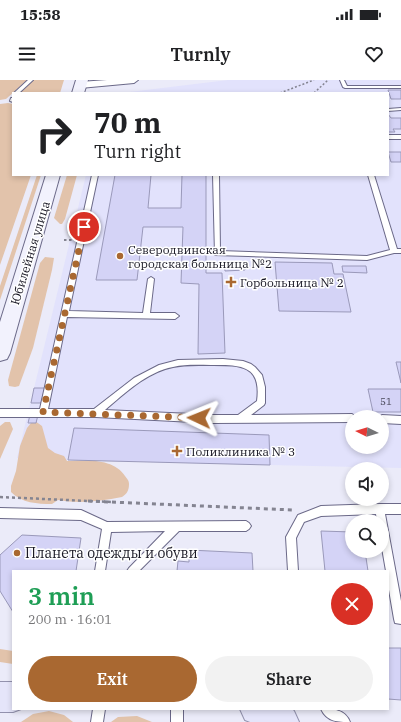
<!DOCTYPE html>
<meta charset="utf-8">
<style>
body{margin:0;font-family:"IBM Plex Serif",serif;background:#f2f2f2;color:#202124;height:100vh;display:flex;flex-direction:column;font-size:15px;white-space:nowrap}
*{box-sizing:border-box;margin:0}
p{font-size:13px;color:#757577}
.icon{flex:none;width:22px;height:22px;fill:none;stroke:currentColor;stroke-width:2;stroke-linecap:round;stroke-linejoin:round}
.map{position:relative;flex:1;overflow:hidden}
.drawer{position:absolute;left:12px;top:490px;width:377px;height:140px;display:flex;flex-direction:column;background:#fff;border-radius:0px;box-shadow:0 2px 6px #0003}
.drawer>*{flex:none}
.hud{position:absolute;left:12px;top:12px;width:377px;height:84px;border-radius:0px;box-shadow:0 2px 6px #0003;background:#fff;color:#202124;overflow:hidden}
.needle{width:26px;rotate:275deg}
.tools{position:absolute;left:345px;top:330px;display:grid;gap:8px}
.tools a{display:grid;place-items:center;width:44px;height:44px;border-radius:50%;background:#fff;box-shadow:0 2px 6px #0003;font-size:20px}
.pin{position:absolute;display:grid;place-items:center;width:34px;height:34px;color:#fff;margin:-17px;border:2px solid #fff;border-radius:50%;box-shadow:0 1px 4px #0007}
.me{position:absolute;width:44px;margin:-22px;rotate:272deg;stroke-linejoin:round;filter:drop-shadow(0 0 3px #0008)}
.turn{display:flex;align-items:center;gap:14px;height:84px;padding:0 16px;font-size:18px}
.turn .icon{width:52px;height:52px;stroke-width:2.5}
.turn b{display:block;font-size:28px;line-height:34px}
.round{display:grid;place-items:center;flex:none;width:42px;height:42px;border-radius:21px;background:#f2f2f2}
.overview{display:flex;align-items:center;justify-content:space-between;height:68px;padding:0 16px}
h1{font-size:24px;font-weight:600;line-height:30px;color:#1e9e55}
.button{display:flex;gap:8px;margin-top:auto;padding:8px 16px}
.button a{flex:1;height:46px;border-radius:24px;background:#a96831;color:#fff;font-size:16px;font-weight:600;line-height:46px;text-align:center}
.button a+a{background:#f2f2f2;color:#202124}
.status{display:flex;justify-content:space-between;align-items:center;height:28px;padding:0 20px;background:#fff;direction:ltr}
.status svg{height:11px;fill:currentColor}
header{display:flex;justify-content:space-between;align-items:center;height:52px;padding:0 16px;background:#fff;font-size:18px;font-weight:600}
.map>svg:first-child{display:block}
.built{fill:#e2e2fc;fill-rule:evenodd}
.green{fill:#e2c3ab}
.building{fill:#d4d3f6;stroke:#9a99ba}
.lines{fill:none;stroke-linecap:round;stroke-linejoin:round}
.lane-casing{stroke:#6b6988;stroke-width:2}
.street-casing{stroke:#6b6988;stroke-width:2}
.secondary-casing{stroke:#6b6988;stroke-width:2}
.primary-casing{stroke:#9392ae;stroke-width:2}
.path-far3{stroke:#848491;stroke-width:1.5;stroke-dasharray:2 2;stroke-linecap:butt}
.path-far2{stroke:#848491;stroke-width:2;stroke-dasharray:2.5 2.5;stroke-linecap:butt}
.path-far1{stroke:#848491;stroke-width:2.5;stroke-dasharray:3 3;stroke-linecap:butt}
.path{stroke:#848491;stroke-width:3;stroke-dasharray:4 4;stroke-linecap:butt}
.lane{fill:#fff;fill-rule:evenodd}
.street{fill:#fff;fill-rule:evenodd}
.secondary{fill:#f2f2fd;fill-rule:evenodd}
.primary{fill:#e5e5fa;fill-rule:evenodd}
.route{stroke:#a96831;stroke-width:7;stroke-dasharray:0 12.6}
.poi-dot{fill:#a96831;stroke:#fff;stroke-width:1.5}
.labels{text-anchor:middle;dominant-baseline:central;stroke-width:3;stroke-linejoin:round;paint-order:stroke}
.number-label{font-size:10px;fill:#484759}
.poi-label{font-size:12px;fill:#191825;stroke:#fff;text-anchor:start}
.street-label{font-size:12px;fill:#191825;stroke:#fff}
.near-poi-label{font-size:14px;fill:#191825;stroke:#fff;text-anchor:start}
</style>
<div class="status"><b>15:58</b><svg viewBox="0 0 49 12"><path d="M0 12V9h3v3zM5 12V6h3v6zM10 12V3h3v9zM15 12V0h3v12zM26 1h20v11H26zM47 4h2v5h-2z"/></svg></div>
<header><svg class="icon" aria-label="menu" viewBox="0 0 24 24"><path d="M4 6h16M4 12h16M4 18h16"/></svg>Turnly<svg class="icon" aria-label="heart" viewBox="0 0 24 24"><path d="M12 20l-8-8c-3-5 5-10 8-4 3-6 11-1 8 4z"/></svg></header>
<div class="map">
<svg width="401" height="642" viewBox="0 0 401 642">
<rect width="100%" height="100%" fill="#ebebf9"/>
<path class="built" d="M228 0H401V388L270 385 74 349 68 380 17 378 86 95H388V13H121ZM352 337H382V367H352Z"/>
<g class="green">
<polygon points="0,0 27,0 6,19 0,20"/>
<polygon points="33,0 64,0 60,13 19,13"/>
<polygon points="8,23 13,24 13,95 31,95 0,185 0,24"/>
<polygon points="37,95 41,95 0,220 0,206"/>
<polygon points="67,95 77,95 65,139 62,144 60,144 54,138"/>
<polygon points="45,177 54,178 52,190 33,268 19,306 15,307 9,306 8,300 40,183"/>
<path d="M35 341 42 346 48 368 55 373 64 376 67 381C86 380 114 378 125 396 127 399 129 400 129 404 129 410 127 414 122 417 100 421 80 424 58 420L52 424C37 424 22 423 11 412V406L16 391 20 366 27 348 31 343Z"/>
<polygon points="5,342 10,342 13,349 0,379 0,346"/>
<polygon points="0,569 13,571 13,584 0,582"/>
<polygon points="49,631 64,635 73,642 21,642 33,634"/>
<polygon points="137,636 152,642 111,642 118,637"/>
</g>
<g class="building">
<polygon points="388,10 401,10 401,19 391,19"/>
<polygon points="388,34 391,38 401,38 401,49 393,49 395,52 388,52"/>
<polygon points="388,72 401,72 401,82 391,82"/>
<polygon points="115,95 151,95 148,128 181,128 182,95 206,95 206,193 222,193 225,273 198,274 199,204 181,203 183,147 143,147 137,200 96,200"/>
<polygon points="275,182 332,183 334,194 343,194 351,232 279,231"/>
<polygon points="224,183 244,183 245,190 225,191"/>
<polygon points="342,186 366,186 367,193 343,192"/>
<polygon points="396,282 401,282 401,303"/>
<polygon points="34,308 45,308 41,323 31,323"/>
<polygon points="368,309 401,309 401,332 373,332"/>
<polygon points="30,335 38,335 36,343 28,343"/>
<polygon points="74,348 269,355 270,385 68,380"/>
<polygon points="321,451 352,452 352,471 365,471 368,491 325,491"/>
<polygon points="22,455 81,458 76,491 13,491 13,532 0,511 0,475"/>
<polygon points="189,470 252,473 253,491 177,491 178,481 189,482"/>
<polygon points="388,568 401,568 401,620 388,619"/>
</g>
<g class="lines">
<g class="lane-casing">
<g id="lane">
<polygon points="28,0 33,0 19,13 14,13"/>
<polygon points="340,0 344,0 347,6 401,6 401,8 345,8 343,7"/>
<polygon points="11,18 13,18 13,22 10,21"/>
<polygon points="401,28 401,30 388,31 388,29"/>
<rect x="388" y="55" width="13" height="4"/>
<path d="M92 95H98L69 231 143 233 148 199 151 197 154 199 150 233H175L179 236 175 239 67 237 48 329H94L134 298 159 285 178 280 223 279 243 281 251 284 255 287 262 295 265 307V323L264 325 251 335 352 334 356 337H352V342L213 343 96 337H0V329H40ZM211 285C239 285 262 284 257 321L238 335H213L105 330C125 313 147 292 173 287 186 284 198 285 211 285Z"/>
<polygon points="213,95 219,95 220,171 367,176 390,170 368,95 374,95 397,169 401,169 401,173 394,173 367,180 215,175"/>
<polygon points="382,335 401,336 401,344 382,343 382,337 379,337"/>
<polygon points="380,424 401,424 401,434 385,434 401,521 401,544 395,543 394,539 388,504 388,491 386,491 382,468 382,441 377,441 376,434 321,436 304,442 296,458 298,491 288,491 286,457 298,435 321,426"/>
<polygon points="0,428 81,430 107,442 246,441 249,443 251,446 249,449 246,451 179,451 139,491 127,491 129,488 165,451 111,452 105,491 95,491 102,449 81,440 0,438"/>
<polygon points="93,629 105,629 103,642 91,642"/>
<rect x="171" y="629" width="12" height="13"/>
<path d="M321 629C333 629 345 629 350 642 338 642 327 642 321 629Z"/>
</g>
</g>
<g class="street-casing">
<polygon id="street" points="107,0 138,0 134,3 80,8 76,5 80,2"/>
</g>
<g class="secondary-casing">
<g id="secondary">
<polygon points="76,0 88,0 84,13 72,13"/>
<polygon points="46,95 60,95 10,273 7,279 0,281 0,242"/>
</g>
</g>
<g class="primary-casing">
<g id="primary">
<polygon points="0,602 13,602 13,629 21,629 13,632 0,632"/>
<polygon points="240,629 292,629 294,631 299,642 250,642 245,640"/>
</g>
</g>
<g class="path-far3">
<polyline points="280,13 314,0"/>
<polyline points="314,13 328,0"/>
</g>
<polyline class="path-far2" points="64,160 72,160"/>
<polyline class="path-far1" points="0,417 111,422"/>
<polyline class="path" points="88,421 293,430"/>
<use href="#lane" class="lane"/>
<use href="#street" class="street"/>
<use href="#secondary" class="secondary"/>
<use href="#primary" class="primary"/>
</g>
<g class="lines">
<polyline class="route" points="84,147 43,332 199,338"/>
</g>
<g class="poi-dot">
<circle cx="120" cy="176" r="4"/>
<path d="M229 196h4v4h4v4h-4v4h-4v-4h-4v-4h4z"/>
<path d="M175 365h4v4h4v4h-4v4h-4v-4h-4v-4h4z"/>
<circle cx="17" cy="473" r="4"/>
</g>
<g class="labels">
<g class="number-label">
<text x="386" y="321">51</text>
</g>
<g class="poi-label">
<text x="128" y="169">Северодвинская<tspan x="128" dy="14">городская больница №2</tspan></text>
<text x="240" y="202">Горбольница № 2</text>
<text x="186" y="371">Поликлиника № 3</text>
</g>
<g class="street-label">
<text transform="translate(30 173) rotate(-73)">Юбилейная улица</text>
</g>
<g class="near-poi-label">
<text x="25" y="473">Планета одежды и обуви</text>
</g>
</g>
</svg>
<div class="tools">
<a><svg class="needle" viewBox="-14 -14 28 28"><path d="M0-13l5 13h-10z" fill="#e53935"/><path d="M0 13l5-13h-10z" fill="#757577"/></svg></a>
<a><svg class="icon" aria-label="sound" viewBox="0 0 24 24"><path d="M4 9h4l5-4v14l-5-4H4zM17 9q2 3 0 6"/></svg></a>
<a><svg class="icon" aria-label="search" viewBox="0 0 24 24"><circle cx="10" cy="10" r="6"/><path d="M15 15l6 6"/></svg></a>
</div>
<div class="pin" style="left:84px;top:147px;background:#d93025"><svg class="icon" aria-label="arrive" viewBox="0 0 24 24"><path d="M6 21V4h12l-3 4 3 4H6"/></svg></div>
<svg class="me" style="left:199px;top:338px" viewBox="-20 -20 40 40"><path d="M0-17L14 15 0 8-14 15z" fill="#a96831" stroke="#fff" stroke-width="4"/></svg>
<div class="hud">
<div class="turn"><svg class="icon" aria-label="right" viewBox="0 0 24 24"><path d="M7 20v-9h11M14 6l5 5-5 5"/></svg><div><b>70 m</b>Turn right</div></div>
</div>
<section class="drawer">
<div class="overview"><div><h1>3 min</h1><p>200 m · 16:01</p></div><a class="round" style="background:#d93025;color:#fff"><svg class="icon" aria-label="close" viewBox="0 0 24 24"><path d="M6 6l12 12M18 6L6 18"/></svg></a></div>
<div class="button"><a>Exit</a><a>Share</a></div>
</section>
</div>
